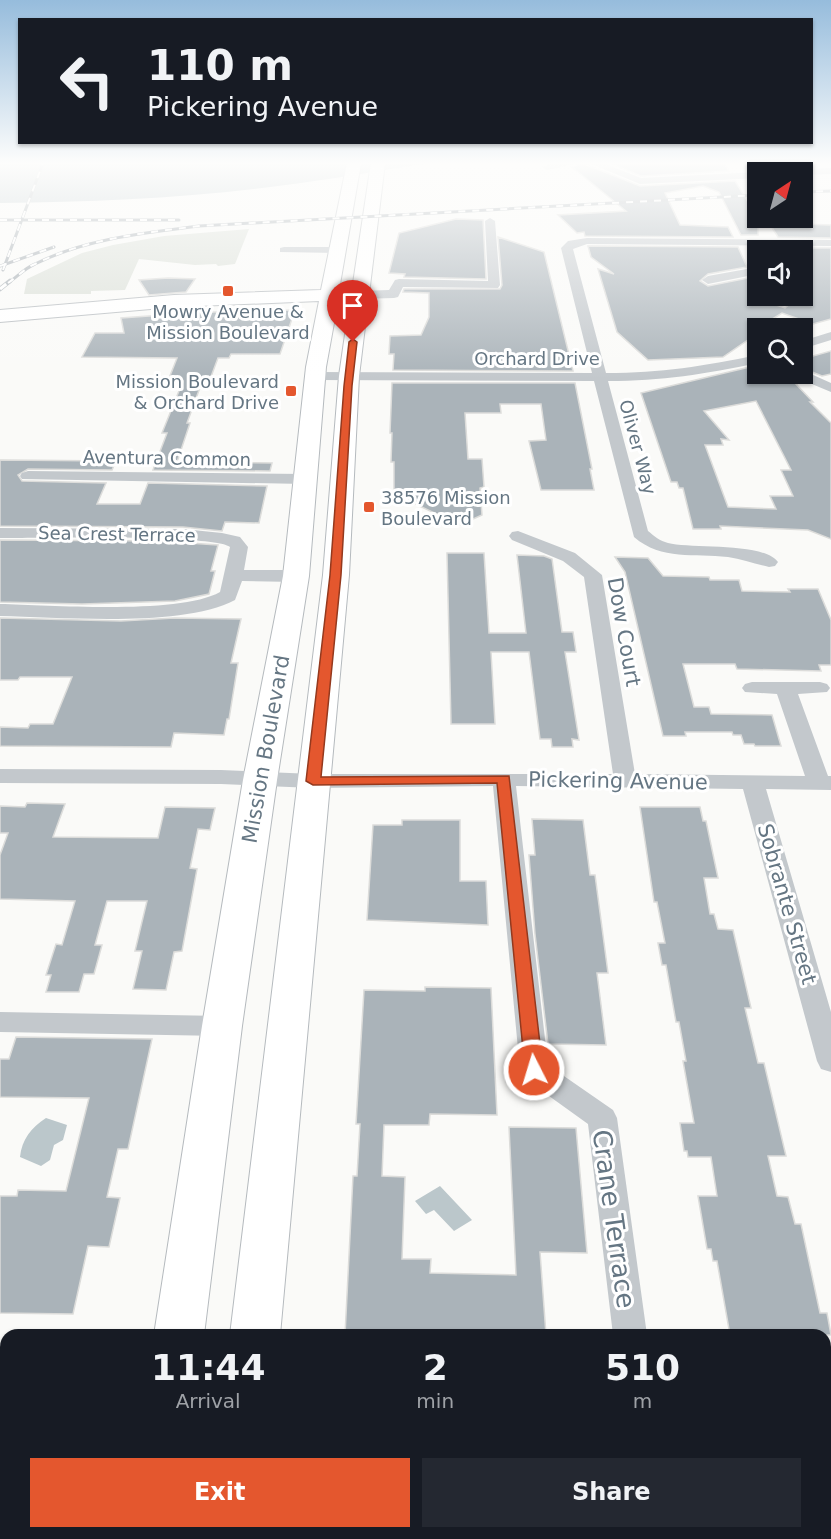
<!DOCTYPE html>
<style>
body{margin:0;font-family:"DejaVu Sans",sans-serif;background:#242831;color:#f1f3f6;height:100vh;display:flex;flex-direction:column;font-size:22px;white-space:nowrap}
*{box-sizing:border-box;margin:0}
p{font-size:20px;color:#9ea1a6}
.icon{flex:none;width:33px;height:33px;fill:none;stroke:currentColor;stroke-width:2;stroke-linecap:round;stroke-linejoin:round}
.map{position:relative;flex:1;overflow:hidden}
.drawer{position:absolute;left:0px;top:1329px;width:831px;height:210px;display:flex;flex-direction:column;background:#171b24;border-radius:18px 18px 0 0;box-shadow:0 2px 4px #0004}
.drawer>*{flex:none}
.hud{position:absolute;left:18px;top:18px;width:795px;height:126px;border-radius:0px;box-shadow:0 2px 4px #0004;background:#171b24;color:#f1f3f6;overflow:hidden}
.needle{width:39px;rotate:36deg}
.tools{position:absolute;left:747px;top:162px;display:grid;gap:12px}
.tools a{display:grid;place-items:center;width:66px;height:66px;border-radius:0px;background:#171b24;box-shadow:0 2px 4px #0004;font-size:30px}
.pin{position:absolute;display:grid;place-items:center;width:51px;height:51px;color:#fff;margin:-62px -26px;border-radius:50% 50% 50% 0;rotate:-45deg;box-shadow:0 0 6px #0007}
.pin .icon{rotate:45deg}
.me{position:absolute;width:66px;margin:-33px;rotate:355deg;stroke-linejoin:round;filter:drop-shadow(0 0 4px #0008)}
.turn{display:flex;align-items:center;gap:21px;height:126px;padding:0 30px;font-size:27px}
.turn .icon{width:78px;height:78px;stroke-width:2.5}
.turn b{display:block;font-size:42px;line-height:51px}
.eta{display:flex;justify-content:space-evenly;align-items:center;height:102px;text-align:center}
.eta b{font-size:36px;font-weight:700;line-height:42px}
.cta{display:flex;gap:12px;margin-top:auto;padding:12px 30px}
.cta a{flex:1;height:69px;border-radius:0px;background:#e4572e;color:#fff;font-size:24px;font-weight:700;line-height:69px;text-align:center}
.cta a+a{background:#242831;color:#f1f3f6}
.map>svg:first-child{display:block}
.green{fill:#dadfd7}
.water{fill:#bbc7cb}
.building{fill:#aab3b9;stroke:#dcdcda;stroke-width:1.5;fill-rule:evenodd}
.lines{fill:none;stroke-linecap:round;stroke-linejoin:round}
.primary-casing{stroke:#b5babe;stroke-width:2}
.street{fill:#c3c8cc;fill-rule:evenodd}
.primary{fill:#fff;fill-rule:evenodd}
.rail-far1-casing{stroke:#a2aab0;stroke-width:3}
.rail-casing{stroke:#a2aab0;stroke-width:4.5}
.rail-far1{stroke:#fff;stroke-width:2;stroke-dasharray:7;stroke-linecap:butt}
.rail{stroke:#fff;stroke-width:3;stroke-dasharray:8;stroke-linecap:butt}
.route{fill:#e4572e;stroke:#94391e;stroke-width:1.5}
.poi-dot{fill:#e4572e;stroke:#fff;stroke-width:2}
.labels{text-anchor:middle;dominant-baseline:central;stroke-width:6;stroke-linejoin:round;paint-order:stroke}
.far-poi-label{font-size:18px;fill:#657683;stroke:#fff}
.far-street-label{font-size:18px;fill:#657683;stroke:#fff}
.street-label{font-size:21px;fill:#657683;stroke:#fff}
.near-street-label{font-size:26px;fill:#657683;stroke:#fff}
</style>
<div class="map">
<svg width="831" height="1539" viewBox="0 0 831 1539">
<rect width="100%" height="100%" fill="#fafaf8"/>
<polygon class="green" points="249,229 235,264 218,266 216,264 195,265 139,259 125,290 91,291 91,294 24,294 27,279 82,253 113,245 164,236"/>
<g class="water">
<path d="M0 163H431C380 170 329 180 278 186 186 198 93 202 0 203Z"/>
<path d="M46 1118 67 1125 63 1140 54 1145 50 1160 41 1166 20 1157C22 1139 31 1128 46 1118Z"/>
<polygon points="440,1186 472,1220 454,1231 434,1210 426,1214 415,1201"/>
</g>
<g class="building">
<polygon points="582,163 640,186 735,181 758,218 758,235 741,235 719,192 703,186 665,193 680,225 728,227 733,237 585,236 584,232 577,233 558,215 626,211 572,167"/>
<polygon points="609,163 724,163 729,171 641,176"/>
<polygon points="456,219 483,220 486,279 404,277 405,274 389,273 399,233"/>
<polygon points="769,223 831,225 831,238 778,237"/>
<polygon points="498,237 544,252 573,371 393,370 394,354 389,354 390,336 421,335 429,317 429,293 403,292 404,289 500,289 502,285"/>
<polygon points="588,246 738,247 747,267 708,274 700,281 708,286 753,277 758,287 758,299 785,308 799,296 802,296 802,250 786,250 784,248 831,248 831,319 813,324 782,313 758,328 758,333 723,357 648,360 617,332 598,269 614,274 591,257"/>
<polygon points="168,278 195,279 186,292 149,295 139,280"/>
<polygon points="174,309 171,313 295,310 280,354 231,354 229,358 218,358 209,382 202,382 187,423 190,423 177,462 272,463 270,471 153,470 167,433 162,433 183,381 168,381 177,358 82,357 95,333 124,333 121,318 162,315 159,311"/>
<polygon points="831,351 831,374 822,376 802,368 802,359"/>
<path d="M758 365V374H791L794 379 802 382 796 384 813 402H810L831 423V539L808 530 720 526 721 529H693L683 488H679L677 482H671L641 393ZM756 401 791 470H781L793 496H770L776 509 728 507 705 445H723L721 439 729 440 704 411Z"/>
<polygon points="392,383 575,383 592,469 590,469 594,490 541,490 529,441 546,440 541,404 500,404 501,413 465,413 468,459 482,459 484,487 480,488 482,515 460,525 394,494 394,462 391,462 392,433 390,433"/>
<polygon points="0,460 116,461 112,470 28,469 18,475 22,481 106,483 97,504 140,504 148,483 267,486 259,523 225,522 222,531 183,527 0,526"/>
<polygon points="0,540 159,541 218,545 211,571 215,571 209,594 175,601 82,604 0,602"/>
<polygon points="447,553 484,553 489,633 526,633 517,555 544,556 552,559 562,632 573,632 576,652 565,652 579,740 572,739 573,747 552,747 551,739 540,739 529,652 491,652 495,724 451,724"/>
<polygon points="615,557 648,558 663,576 709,577 710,580 739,580 742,591 790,592 788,589 818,589 831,620 831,665 819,665 821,671 737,669 735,664 683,664 694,707 709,707 711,714 772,715 781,746 755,746 754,744 744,744 741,735 733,735 732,732 685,732 686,736 663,736 625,572"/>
<polygon points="0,618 121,621 175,618 241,619 231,663 238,663 229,719 227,719 224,735 174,733 171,747 0,746 0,727 28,728 30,724 53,724 72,677 20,677 18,680 0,680"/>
<polygon points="27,803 65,804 53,837 158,838 165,807 215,808 210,830 198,829 190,868 197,869 182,951 174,952 166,990 133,989 142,951 135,951 147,901 107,901 95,945 102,945 94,974 84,974 79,992 46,992 51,975 46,975 56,944 62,945 75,901 0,899 0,855 8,833 0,833 0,806 25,807"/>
<polygon points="640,807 700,807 703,821 706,821 718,878 704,878 710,914 714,914 718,929 733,930 751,1008 745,1008 758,1063 764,1063 786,1156 768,1156 777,1196 788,1197 795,1224 801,1224 820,1313 827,1313 831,1335 730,1335 717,1261 713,1261 711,1249 707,1249 698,1196 717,1196 711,1157 688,1157 687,1151 684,1151 680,1123 694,1123 683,1061 686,1061 679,1022 676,1022 666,965 662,965 658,943 665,943 657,902 654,902"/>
<polygon points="532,819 583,820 590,875 595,875 608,973 597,973 606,1045 548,1044 535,934 529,855 535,855"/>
<polygon points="402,820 460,820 460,881 486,881 488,925 367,920 373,825 402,825"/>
<polygon points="425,987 491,988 497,1115 430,1114 429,1125 384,1125 382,1176 405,1177 402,1259 431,1259 430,1273 516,1275 509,1127 576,1128 587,1253 540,1252 546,1335 408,1335 408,1331 366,1331 366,1335 345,1335 353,1176 357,1176 360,1124 356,1124 364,990 425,991"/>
<polygon points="16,1037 152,1039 128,1149 118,1149 107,1197 120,1198 109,1247 88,1246 73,1314 0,1313 0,1196 17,1196 18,1190 66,1191 89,1098 0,1097 0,1059 9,1059"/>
</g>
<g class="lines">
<g class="primary-casing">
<g id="primary">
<polygon points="347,163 361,163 339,290 352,290 371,163 385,163 359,376 349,575 280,1335 230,1335 323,575 339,376 350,300 338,301 326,367 309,576 277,780 242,1026 204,1335 154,1335 202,1026 243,780 283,576 306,367 319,301 174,307 0,322 0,310 174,295 321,290"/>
<polygon points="124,1533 180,1533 179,1539 123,1539"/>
<polygon points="207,1533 263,1533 262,1539 206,1539"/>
</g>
</g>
<g class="street">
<polygon points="554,163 580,163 547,170 542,167"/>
<polygon points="589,163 603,163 641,178 758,172 760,172 758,172 758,178 640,184"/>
<polygon points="831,168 831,174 802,175 802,172 796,172 801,169"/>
<polygon points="490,218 495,221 500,285 498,288 403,287 398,297 394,298 359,299 353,295 359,291 389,290 395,280 399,279 488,281 485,221"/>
<path d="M587 238 831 240V246L587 244 573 249 606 373C662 373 703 366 758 355V363C705 374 662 381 608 381L648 531C654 536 660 541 668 543 690 549 764 542 778 562L775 566 769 567C755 564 742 559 728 557 694 553 662 561 634 537L594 381 314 380 307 376 314 372 592 373 561 248 568 241Z"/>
<polygon points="284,247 337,247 343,250 337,253 280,252 280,248"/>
<polygon points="758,267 758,274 708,284 702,280 708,276"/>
<polygon points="831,332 831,340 802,349 802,341"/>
<polygon points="802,370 831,383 831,392 795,377 793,374 802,374"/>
<polygon points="28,471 305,474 313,479 305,484 22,479 20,476 22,473"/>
<path d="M0 528 183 529 222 533 240 537 248 547 244 570H296L303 572 305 576 303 580 296 582 242 581 235 600C182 628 62 617 0 616V604C52 605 179 615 220 592L230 547C216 534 32 538 0 538Z"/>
<polygon points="518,531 575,553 602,575 635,774 805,776 777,694 745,692 742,688 745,684 752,682 820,682 827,684 830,688 827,692 798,694 828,776 831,776 831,790 766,789 831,1012 831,1072 821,1069 817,1061 743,789 516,786 548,1065 613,1110 617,1118 647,1335 613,1335 588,1124 524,1078 520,1070 493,786 313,788 221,784 0,783 0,769 221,770 313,774 613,774 584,577 563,561 512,540 509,536 512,532"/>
<polygon points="0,1012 222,1016 232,1019 236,1026 232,1033 222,1036 0,1032"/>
</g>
<use href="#primary" class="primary"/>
<g class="rail-far1-casing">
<g id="rail-far1">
<polyline points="802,192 831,191"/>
<polyline points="0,220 179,220"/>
<polyline points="0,266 54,247"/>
<polyline points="3,270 43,163"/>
<path d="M8 283C17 277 25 268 35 264 85 239 143 233 199 226L758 195"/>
</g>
</g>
<g class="rail-casing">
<polyline id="rail" points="0,289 10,281"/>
</g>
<use href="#rail-far1" class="rail-far1"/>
<use href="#rail" class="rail"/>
</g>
<linearGradient id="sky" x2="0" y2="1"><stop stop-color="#96bcdc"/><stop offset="0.43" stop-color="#fdfdfc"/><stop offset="1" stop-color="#fdfdfc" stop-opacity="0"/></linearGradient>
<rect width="831" height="379" fill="url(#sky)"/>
<polygon class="route" points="353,339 357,342 352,386 341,575 321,777 509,776 543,1070 540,1074 534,1076 528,1074 525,1070 497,783 313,785 306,781 330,575 344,386 349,342"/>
<g class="poi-dot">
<rect x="222" y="285" width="12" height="12" rx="3"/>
<rect x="285" y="385" width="12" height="12" rx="3"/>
<rect x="363" y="501" width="12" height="12" rx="3"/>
</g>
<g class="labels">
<g class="far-poi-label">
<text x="228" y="311">Mowry Avenue &amp;<tspan x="228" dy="21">Mission Boulevard</tspan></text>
<text x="279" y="381" text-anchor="end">Mission Boulevard<tspan x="279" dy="21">&amp; Orchard Drive</tspan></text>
<text x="381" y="497" text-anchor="start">38576 Mission<tspan x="381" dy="21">Boulevard</tspan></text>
</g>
<g class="far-street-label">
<text x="537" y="358">Orchard Drive</text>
<text transform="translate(638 447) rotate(75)">Oliver Way</text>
<text transform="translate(167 458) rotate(1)">Aventura Common</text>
<text transform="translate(117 534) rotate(1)">Sea Crest Terrace</text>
</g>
<g class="street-label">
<text transform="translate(624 632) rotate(80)">Dow Court</text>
<text transform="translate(266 749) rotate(-80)">Mission Boulevard</text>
<text transform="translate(618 781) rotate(1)">Pickering Avenue</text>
<text transform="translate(787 904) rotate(74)">Sobrante Street</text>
</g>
<g class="near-street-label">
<text transform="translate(614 1219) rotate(82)">Crane Terrace</text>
</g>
</g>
</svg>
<div class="tools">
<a><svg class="needle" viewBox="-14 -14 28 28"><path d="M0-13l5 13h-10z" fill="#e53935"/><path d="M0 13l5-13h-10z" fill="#9ea1a6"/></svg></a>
<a><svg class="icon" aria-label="sound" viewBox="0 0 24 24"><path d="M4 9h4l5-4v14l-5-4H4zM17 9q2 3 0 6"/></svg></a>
<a><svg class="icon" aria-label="search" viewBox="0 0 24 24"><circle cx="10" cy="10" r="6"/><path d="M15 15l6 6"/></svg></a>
</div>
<div class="pin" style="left:353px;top:342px;background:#d93025"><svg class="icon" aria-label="arrive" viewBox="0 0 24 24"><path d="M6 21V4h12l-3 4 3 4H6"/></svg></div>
<svg class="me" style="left:534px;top:1070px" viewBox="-20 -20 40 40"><circle r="17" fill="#e4572e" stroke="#fff" stroke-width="3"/><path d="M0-11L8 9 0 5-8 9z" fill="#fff"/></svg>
<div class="hud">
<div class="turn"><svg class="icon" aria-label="left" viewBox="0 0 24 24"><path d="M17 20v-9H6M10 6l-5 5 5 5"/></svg><div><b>110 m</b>Pickering Avenue</div></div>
</div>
<section class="drawer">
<div class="eta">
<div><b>11:44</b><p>Arrival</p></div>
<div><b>2</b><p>min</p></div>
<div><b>510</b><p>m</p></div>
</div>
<div class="cta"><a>Exit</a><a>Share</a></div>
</section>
</div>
